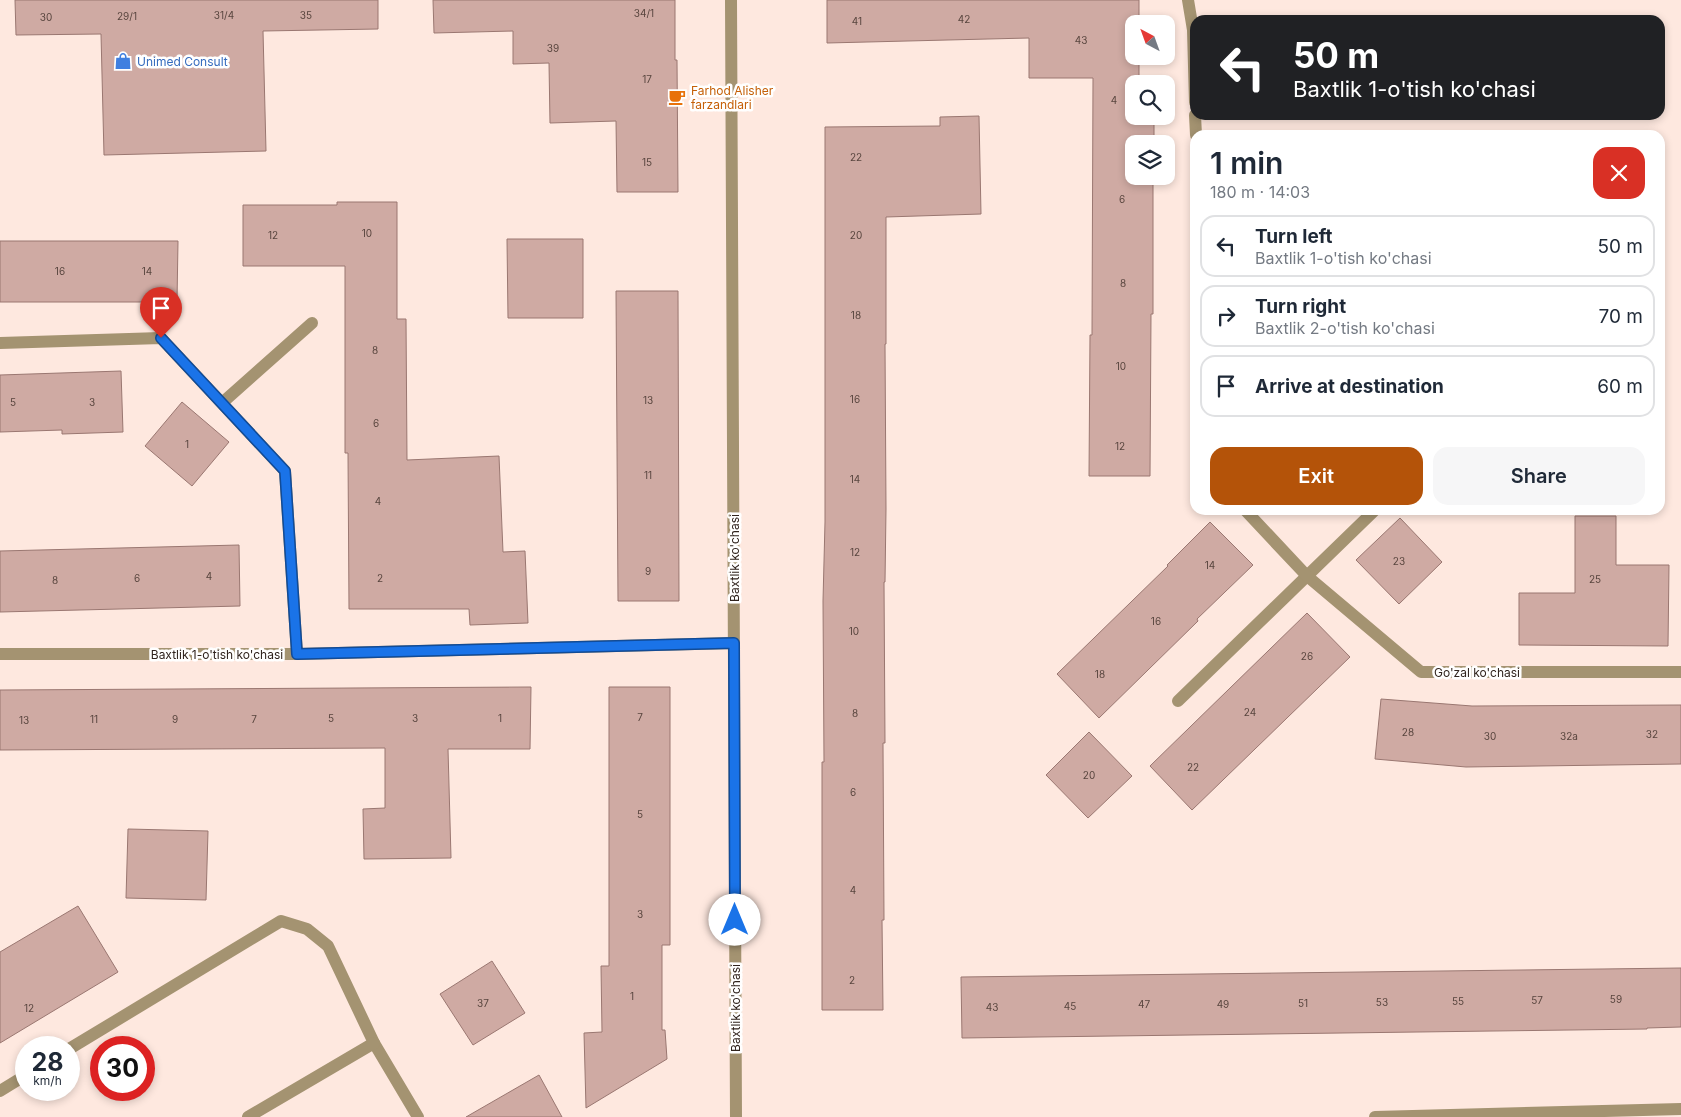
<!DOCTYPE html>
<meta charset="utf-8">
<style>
body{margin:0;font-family:Inter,sans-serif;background:#f6f6f7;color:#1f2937;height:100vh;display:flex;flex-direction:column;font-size:19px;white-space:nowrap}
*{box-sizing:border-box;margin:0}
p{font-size:16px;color:#747a83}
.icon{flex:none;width:28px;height:28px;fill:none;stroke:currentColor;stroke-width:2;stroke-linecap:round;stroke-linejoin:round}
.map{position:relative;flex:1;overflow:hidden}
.drawer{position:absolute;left:1190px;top:130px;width:475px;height:385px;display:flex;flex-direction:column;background:#fff;border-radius:15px;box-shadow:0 2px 8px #0003}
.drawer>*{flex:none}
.hud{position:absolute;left:1190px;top:15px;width:475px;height:105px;border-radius:15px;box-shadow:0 2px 8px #0003;background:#202124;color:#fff;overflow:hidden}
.needle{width:32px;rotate:319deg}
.fabs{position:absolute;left:1125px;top:15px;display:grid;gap:10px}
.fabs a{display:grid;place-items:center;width:50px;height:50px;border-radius:10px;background:#fff;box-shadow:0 2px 8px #0003;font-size:25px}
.speed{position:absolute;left:15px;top:1036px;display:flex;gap:10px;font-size:25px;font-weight:700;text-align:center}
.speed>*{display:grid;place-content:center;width:65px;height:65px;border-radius:50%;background:#fff;box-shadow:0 2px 8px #0003;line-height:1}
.speed small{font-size:12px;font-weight:400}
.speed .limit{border:8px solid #d22;background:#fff;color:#111}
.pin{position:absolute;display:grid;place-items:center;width:42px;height:42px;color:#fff;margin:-51px -21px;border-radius:50% 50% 50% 0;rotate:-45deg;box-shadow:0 0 5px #0007}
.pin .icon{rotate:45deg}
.me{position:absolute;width:55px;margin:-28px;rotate:0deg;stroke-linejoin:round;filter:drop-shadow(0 0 4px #0008)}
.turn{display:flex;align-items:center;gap:18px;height:105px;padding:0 20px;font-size:22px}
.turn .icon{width:65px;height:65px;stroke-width:2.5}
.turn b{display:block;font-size:35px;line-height:42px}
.round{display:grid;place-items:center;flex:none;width:52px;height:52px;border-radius:15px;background:#f6f6f7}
.summary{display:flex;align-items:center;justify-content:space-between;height:85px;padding:0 20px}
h1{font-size:30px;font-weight:600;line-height:38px}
.cta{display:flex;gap:10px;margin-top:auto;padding:10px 20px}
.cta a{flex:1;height:58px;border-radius:15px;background:#b45309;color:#fff;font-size:20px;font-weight:600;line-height:58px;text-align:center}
.cta a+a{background:#f6f6f7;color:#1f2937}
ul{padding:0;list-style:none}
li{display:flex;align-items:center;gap:15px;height:62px;margin:0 10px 8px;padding:0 10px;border:2px solid #e0e1e3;border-radius:15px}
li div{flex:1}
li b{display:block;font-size:19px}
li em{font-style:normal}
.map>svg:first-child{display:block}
.building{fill:#cfaaa3;stroke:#9a7771}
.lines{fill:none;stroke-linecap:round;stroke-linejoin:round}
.service{stroke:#a49371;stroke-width:12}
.minor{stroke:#a49371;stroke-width:12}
.route-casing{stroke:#114b97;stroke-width:12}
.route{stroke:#1a73e8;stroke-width:9}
.labels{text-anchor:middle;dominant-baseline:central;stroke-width:5;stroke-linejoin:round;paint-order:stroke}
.number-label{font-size:10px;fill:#58453e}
.shop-label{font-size:12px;fill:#366cbe;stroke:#fff;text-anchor:start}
.food-label{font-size:12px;fill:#c56008;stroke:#fff;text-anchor:start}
.street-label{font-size:12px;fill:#30231d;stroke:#fff}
</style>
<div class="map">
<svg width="1681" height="1117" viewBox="0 0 1681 1117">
<rect width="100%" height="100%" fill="#fee8df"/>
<g class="building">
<polygon points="15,0 378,0 378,29 263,31 266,151 104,155 101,34 16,35"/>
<polygon points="433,0 675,0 675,60 677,60 678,192 617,192 616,121 550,123 549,63 513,64 513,31 434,33"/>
<polygon points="827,0 1139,0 1139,24 1134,24 1134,56 1139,56 1139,83 1154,83 1134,84 1134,116 1154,116 1154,143 1134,144 1134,176 1153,176 1153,314 1151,314 1150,476 1089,476 1090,335 1092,335 1093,78 1029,78 1029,38 827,43"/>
<polygon points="979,116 981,214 886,217 886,344 885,344 886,509 885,582 884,582 885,743 883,743 884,920 882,920 883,1010 822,1010 822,762 824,762 823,601 825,522 825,127 940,126 940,117"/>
<polygon points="337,202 397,202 397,319 406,319 407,460 499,456 503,552 525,551 528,623 470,625 469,609 349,609 348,453 345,453 345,266 243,266 243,205 337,205"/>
<polygon points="507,239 583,239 583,318 508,318"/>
<polygon points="0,241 178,241 177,302 0,302"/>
<polygon points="616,291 678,291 679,601 618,601"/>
<polygon points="121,371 123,432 62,434 62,430 0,432 0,375"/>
<polygon points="182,402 229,442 192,486 145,446"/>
<polygon points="1575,516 1616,516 1616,565 1669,565 1668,646 1519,645 1519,593 1575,593"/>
<polygon points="1400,518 1442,562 1399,604 1356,560"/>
<polygon points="1210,522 1253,565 1197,619 1198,621 1099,718 1057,674 1168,566 1167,565"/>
<polygon points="239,545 240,606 0,612 0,551"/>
<polygon points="1307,613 1350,657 1192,810 1150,766"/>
<polygon points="531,687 530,749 448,749 451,858 364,859 363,809 385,808 385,748 0,750 0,690"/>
<polygon points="609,687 670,687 670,945 662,945 662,1030 665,1030 667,1059 586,1108 584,1033 602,1032 601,966 609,966"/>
<polygon points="1381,699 1472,706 1681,705 1681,764 1466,767 1375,759"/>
<polygon points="1089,732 1132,776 1088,818 1046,775"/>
<polygon points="128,829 208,831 206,900 126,898"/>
<polygon points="78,906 118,972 0,1043 0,952"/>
<polygon points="492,961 525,1013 473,1045 440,994"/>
<polygon points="1681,968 1681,1027 1647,1028 1647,1029 962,1038 961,977"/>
<polygon points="539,1075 562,1117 466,1117"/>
</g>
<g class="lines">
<g class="service">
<polyline points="222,403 312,323"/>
<polyline points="1178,701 1375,510"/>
<polyline points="69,1049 281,921 307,929 328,946 374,1043 418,1117"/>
<polyline points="0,1091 26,1075"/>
<polyline points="248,1117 374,1043"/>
</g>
<g class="minor">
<polyline points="731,0 736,1117"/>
<polyline points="1188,0 1193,30 1195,102"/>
<polyline points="1195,115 1196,135"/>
<polyline points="0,343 161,338 285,471 297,654"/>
<polyline points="1245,510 1307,576 1421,672 1681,672"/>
<polyline points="0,654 297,654 734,643"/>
<polyline points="1375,1117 1681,1109"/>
</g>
</g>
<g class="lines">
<g class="route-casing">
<polyline id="route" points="161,338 285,471 297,654 734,643 735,920"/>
</g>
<use href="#route" class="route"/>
</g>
<defs>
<g id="shop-bare" transform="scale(1.35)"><path d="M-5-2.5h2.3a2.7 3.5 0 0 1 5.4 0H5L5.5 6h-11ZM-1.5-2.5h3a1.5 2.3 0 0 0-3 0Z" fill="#3f7fe0" stroke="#fff" stroke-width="2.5" paint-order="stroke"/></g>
<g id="cafe-bare" transform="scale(1.35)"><path d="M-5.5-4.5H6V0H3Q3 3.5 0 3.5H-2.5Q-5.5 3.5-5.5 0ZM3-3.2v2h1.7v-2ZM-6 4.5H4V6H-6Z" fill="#e8710a" stroke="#fff" stroke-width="2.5" paint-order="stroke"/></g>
</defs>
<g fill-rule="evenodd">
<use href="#shop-bare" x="123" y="61"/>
<use href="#cafe-bare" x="677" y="97"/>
</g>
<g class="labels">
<g class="number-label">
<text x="644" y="13">34/1</text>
<text x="224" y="15">31/4</text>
<text x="306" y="15">35</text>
<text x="127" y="16">29/1</text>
<text x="46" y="17">30</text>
<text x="964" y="19">42</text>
<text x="857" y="21">41</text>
<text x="1081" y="40">43</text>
<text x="553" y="48">39</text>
<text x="647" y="79">17</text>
<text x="1114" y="100">4</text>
<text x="856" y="157">22</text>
<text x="647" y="162">15</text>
<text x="1122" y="199">6</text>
<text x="367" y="233">10</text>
<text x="273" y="235">12</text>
<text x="856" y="235">20</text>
<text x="60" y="271">16</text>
<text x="147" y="271">14</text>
<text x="1123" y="283">8</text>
<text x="856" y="315">18</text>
<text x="375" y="350">8</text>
<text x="1121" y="366">10</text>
<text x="855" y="399">16</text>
<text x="648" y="400">13</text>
<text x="13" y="402">5</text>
<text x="92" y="402">3</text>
<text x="376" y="423">6</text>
<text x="187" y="444">1</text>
<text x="1120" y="446">12</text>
<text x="648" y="475">11</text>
<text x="855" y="479">14</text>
<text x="378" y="501">4</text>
<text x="855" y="552">12</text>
<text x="1399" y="561">23</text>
<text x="1210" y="565">14</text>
<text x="648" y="571">9</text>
<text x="209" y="576">4</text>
<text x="137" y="578">6</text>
<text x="380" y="578">2</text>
<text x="1595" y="579">25</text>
<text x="55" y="580">8</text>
<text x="1156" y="621">16</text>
<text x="854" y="631">10</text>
<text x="1307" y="656">26</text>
<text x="1100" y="674">18</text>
<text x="1250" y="712">24</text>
<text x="855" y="713">8</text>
<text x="640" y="717">7</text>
<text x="331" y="718">5</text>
<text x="415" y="718">3</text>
<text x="500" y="718">1</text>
<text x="94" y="719">11</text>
<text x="175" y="719">9</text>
<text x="254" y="719">7</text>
<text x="24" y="720">13</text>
<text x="1408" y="732">28</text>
<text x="1652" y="734">32</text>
<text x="1490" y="736">30</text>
<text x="1569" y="736">32a</text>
<text x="1193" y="767">22</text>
<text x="1089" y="775">20</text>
<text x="853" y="792">6</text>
<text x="640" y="814">5</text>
<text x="853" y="890">4</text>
<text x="640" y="914">3</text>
<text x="852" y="980">2</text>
<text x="632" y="996">1</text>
<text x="1616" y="999">59</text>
<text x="1537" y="1000">57</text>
<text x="1458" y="1001">55</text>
<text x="1382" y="1002">53</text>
<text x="483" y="1003">37</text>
<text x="1303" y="1003">51</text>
<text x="1144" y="1004">47</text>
<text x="1223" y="1004">49</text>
<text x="1070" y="1006">45</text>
<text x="992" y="1007">43</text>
<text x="29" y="1008">12</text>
</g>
<g class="shop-label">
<text x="137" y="61">Unimed Consult</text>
</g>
<g class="food-label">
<text x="691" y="90">Farhod Alisher<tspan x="691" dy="14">farzandlari</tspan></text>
</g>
<g class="street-label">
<text transform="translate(734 558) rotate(-90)">Baxtlik ko'chasi</text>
<text x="217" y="654">Baxtlik 1-o'tish ko'chasi</text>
<text x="1477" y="672">Go'zal ko'chasi</text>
<text transform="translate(735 1008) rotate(-90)">Baxtlik ko'chasi</text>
</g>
</g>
</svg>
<div class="fabs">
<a><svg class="needle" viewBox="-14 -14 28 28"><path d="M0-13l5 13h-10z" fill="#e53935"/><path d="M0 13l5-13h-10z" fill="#747a83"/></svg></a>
<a><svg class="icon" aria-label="search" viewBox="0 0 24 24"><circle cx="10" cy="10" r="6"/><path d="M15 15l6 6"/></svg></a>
<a><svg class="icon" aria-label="layers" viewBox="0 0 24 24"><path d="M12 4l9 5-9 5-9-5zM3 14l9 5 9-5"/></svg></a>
</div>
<div class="speed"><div>28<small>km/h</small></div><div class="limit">30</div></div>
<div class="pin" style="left:161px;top:338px;background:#d93025"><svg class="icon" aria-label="arrive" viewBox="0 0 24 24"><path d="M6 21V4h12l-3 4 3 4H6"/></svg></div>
<svg class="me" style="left:735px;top:920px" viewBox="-20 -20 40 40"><circle r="19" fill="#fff"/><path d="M0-13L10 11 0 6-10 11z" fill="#1a73e8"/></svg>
<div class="hud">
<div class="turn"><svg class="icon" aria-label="left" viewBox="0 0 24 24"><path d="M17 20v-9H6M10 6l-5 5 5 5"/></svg><div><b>50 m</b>Baxtlik 1-o'tish ko'chasi</div></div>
</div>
<section class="drawer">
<div class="summary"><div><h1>1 min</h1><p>180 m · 14:03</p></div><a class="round" style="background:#d93025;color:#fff"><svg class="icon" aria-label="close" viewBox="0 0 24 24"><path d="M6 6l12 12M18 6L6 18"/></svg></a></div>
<ul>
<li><svg class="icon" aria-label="left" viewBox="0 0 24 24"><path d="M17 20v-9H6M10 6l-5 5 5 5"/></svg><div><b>Turn left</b><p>Baxtlik 1-o'tish ko'chasi</p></div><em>50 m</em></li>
<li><svg class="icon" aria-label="right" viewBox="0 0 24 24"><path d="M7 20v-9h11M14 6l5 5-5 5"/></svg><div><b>Turn right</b><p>Baxtlik 2-o'tish ko'chasi</p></div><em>70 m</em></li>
<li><svg class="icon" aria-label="arrive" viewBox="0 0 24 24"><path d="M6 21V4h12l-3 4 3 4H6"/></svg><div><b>Arrive at destination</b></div><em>60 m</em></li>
</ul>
<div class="cta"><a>Exit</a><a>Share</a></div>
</section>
</div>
